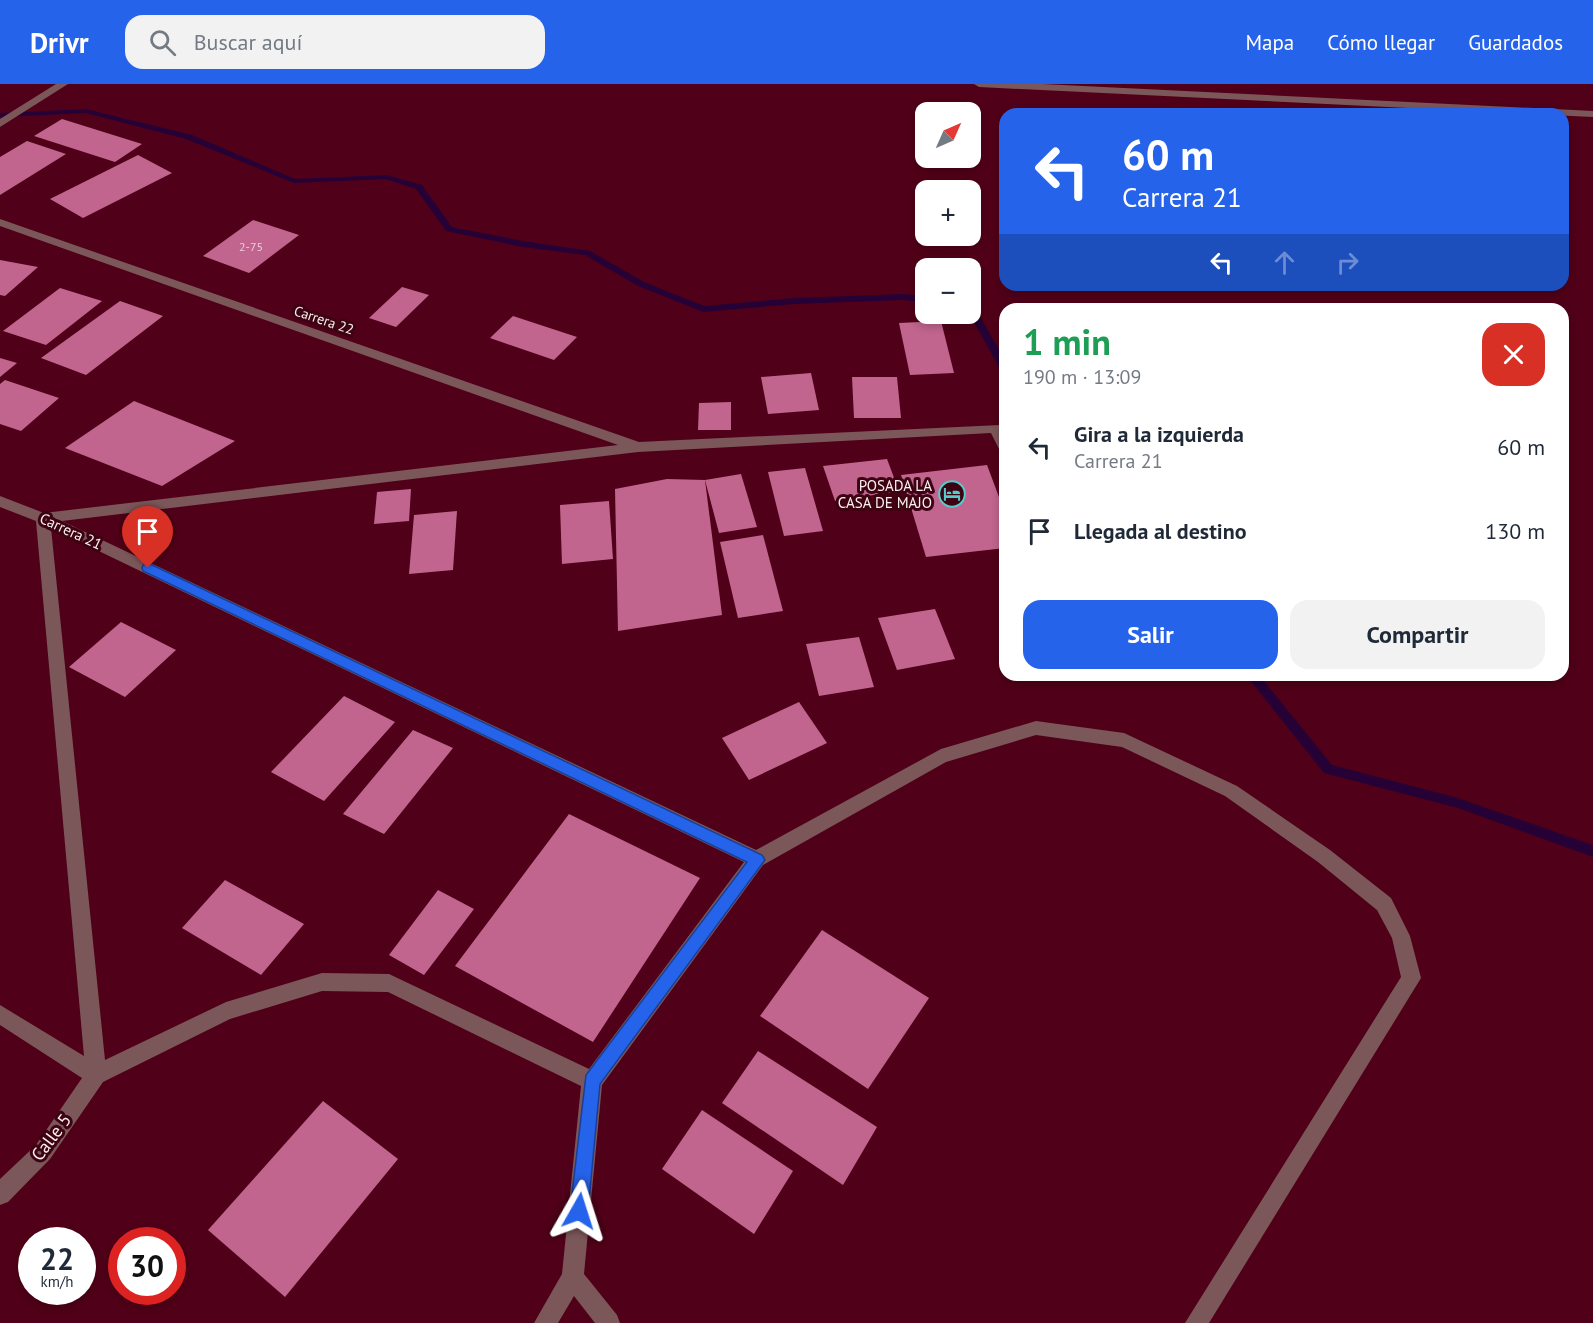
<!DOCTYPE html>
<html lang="es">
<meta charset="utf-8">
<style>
body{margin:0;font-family:"PT Sans",sans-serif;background:#f2f2f3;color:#1f2937;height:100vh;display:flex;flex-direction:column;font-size:22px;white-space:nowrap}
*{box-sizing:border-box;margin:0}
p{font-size:20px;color:#747a83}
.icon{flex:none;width:33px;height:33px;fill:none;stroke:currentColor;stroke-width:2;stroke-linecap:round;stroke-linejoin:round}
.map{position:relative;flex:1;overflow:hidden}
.details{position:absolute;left:999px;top:219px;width:570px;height:378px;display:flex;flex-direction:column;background:#fff;border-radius:18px;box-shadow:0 3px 9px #0003}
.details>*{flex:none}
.banner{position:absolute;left:999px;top:24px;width:570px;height:183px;border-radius:18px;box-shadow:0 3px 9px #0003;background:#2563eb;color:#fff;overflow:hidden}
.needle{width:39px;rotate:45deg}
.buttons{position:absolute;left:915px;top:18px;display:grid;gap:12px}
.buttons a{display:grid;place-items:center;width:66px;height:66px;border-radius:12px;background:#fff;box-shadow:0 3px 9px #0003;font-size:30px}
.speed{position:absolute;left:18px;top:1143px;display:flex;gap:12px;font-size:30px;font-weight:700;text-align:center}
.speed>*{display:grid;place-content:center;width:78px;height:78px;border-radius:50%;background:#fff;box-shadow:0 3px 9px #0003;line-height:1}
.speed small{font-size:15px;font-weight:400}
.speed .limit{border:9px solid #d22;background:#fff;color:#111}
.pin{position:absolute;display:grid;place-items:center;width:51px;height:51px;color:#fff;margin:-62px -26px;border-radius:50% 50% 50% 0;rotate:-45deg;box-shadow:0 0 6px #0007}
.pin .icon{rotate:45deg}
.me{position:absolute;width:66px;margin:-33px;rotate:6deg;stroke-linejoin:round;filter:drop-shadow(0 0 4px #0008)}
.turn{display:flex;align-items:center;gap:21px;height:126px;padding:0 24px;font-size:27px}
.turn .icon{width:78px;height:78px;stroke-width:2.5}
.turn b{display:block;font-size:42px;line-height:51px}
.lanes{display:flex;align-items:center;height:57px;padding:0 24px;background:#0003;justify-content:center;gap:30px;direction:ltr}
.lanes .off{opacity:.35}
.round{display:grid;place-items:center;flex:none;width:63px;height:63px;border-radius:18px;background:#f2f2f3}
.headline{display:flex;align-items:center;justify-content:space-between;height:102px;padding:0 24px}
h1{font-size:36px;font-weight:700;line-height:45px;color:#1e9e55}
.action{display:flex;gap:12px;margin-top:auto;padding:12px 24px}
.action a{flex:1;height:69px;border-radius:18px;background:#2563eb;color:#fff;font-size:24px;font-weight:700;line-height:69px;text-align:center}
.action a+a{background:#f2f2f3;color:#1f2937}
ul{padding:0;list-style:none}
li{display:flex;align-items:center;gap:18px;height:84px;padding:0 24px}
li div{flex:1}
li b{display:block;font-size:22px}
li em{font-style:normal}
header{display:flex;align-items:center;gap:36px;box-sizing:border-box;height:84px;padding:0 30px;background:#2563eb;color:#fff}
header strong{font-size:28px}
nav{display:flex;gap:33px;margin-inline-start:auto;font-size:21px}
.search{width:420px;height:54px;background:#f2f2f3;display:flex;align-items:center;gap:15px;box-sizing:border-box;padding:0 21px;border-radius:18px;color:#747a83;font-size:22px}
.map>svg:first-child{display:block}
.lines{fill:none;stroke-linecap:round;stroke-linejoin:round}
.stream{fill:#260136;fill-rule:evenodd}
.building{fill:#c1658e}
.minor{fill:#7c575a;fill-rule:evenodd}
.tertiary{fill:#7c575a;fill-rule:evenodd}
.route{fill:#2563eb;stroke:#184099;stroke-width:1.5}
.labels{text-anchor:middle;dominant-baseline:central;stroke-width:6;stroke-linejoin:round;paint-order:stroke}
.number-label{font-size:12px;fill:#eccdd8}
.far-street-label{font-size:14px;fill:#faf0f0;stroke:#3d0312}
.poi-label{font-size:15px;fill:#faf0f0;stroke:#3d0312;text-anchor:end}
.street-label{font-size:15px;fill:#faf0f0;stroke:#3d0312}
.near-street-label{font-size:18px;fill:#faf0f0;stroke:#3d0312}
</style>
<header>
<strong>Drivr</strong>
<div class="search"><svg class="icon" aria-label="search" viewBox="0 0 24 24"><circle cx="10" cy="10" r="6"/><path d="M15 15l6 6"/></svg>Buscar aquí</div>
<nav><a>Mapa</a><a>Cómo llegar</a><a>Guardados</a></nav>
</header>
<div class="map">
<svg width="1593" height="1239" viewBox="0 0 1593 1239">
<rect width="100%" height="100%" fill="#500018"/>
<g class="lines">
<g class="stream">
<polygon points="86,25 192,51 295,95 387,91 422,101 452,143 523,157 590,167 644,198 704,222 794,214 903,210 926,212 926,218 903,216 794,220 703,228 638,202 585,171 523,163 446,147 416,105 386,95 294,99 186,55 86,29 0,33 0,29"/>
<polygon points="970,225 978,229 1005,276 1005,288 1000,285 971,233 966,230 970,230"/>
<polygon points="1246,591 1259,591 1332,681 1458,714 1593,761 1593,773 1458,724 1324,689"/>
</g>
</g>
<g class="building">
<polygon points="62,35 142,60 115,78 34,52"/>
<polygon points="27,57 66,70 0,111 0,73"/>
<polygon points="138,71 172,89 83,134 50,115"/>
<polygon points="253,136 299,151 249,189 203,172"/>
<polygon points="0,176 38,183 5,212 0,211"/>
<polygon points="402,203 429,211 396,243 369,234"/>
<polygon points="60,204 102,217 46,261 3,247"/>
<polygon points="120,217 163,232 86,291 41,274"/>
<polygon points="513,232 577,253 554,276 490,254"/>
<polygon points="941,237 954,289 910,291 899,239"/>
<polygon points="0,274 17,279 0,293"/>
<polygon points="811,289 819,326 768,330 761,293"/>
<polygon points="852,293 897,293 901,334 854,334"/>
<polygon points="5,296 59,314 21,347 0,340 0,300"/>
<polygon points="134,317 235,357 162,402 65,364"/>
<polygon points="731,318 731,346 698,346 699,319"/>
<polygon points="887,375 899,407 835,417 823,382"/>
<polygon points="987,381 1005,429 1005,464 926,473 901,391"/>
<polygon points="805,384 823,447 784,452 768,388"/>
<polygon points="741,390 757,443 719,449 705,396"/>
<polygon points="667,395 705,396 722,531 618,547 615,405"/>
<polygon points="411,405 409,437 374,440 377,408"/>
<polygon points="609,417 613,475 562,480 560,421"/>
<polygon points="457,427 453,486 409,490 414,431"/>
<polygon points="763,451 783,527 738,534 720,458"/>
<polygon points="935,525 955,575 897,586 878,534"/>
<polygon points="121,538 176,566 125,613 69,583"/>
<polygon points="859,553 874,603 819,612 806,560"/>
<polygon points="344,612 395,638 324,717 271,688"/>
<polygon points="799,618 827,659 749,696 722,654"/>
<polygon points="413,646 453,664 384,750 343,730"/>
<polygon points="569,730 700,794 593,958 455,882"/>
<polygon points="225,796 304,840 261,891 182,844"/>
<polygon points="438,806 474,825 424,891 389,871"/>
<polygon points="822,846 929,914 868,1005 760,932"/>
<polygon points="758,967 877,1043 843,1101 722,1019"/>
<polygon points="323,1017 398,1075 285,1213 208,1146"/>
<polygon points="702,1026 793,1087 754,1150 662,1085"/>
</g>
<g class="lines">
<path class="minor" d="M0 135 639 358 1000 341 1005 350V369L1000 367 991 349 638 368 62 437 756 766 941 665 1036 637 1124 649 1237 702 1330 766 1391 814 1410 852 1421 894 1209 1239H1185L1401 893 1392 854 1377 826 1318 778 1225 712 1122 663 1036 651 946 678 763 781 602 1001 584 1190 617 1231 620 1239H595L574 1212 558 1239H534L562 1190 581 1002 388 908 322 907 230 935 103 998 50 1075 8 1118 0 1121V1095L36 1061 82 994 0 941V921L84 972 36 437 0 423V412L44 429 618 361 0 142ZM51 444 744 778 589 985 389 890 322 889 226 918 105 976Z"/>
<g class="tertiary">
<polygon points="56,0 68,0 0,43 0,35"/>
<polygon points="974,0 1042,0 1593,27 1593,33 979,3"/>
</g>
</g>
<polygon class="route" points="148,479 762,771 765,776 762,780 600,1000 588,1127 586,1134 579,1136 573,1134 570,1127 586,991 747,778 143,487 142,484 143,481"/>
<defs>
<g id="hotel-ring" transform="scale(1.35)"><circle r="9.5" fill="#3d0312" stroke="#53cdca" stroke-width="1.5"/><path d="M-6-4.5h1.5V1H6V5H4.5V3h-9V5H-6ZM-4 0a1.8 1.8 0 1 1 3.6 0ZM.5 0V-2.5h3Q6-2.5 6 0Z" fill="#53cdca"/></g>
</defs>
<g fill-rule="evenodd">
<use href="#hotel-ring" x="952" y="410"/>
</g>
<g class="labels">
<g class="number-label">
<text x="251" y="162">2-75</text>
</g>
<g class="far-street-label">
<text transform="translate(324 236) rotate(19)">Carrera 22</text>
</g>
<g class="poi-label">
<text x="932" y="401">POSADA LA<tspan x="932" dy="17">CASA DE MAJO</tspan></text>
</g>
<g class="street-label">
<text transform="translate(71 447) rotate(25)">Carrera 21</text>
</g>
<g class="near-street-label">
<text transform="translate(51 1053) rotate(-53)">Calle 5</text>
</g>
</g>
</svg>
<div class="buttons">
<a><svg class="needle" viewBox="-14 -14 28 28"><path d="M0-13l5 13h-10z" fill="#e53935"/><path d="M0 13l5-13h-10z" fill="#747a83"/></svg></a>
<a>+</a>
<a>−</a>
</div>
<div class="speed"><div>22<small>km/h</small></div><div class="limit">30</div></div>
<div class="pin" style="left:148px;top:484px;background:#d93025"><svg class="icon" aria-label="arrive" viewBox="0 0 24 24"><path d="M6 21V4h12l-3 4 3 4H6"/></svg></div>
<svg class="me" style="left:579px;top:1127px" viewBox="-20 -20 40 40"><path d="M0-17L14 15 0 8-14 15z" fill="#2563eb" stroke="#fff" stroke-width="4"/></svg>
<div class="banner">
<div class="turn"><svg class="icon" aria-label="left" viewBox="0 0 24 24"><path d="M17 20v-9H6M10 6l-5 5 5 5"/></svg><div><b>60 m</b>Carrera 21</div></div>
<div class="lanes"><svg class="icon" aria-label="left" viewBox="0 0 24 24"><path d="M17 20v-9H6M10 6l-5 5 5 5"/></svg><svg class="icon off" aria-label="ahead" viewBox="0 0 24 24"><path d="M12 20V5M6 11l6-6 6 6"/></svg><svg class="icon off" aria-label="right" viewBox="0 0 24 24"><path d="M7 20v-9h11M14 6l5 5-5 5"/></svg></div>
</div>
<section class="details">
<div class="headline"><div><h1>1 min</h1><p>190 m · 13:09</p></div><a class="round" style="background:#d93025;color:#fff"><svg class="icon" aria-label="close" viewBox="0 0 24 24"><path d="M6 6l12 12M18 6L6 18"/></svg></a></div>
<ul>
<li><svg class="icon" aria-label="left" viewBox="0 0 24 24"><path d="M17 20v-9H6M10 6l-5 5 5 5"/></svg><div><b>Gira a la izquierda</b><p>Carrera 21</p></div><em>60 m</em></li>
<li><svg class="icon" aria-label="arrive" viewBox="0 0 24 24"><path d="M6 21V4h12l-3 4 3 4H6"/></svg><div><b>Llegada al destino</b></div><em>130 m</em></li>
</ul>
<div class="action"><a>Salir</a><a>Compartir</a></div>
</section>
</div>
